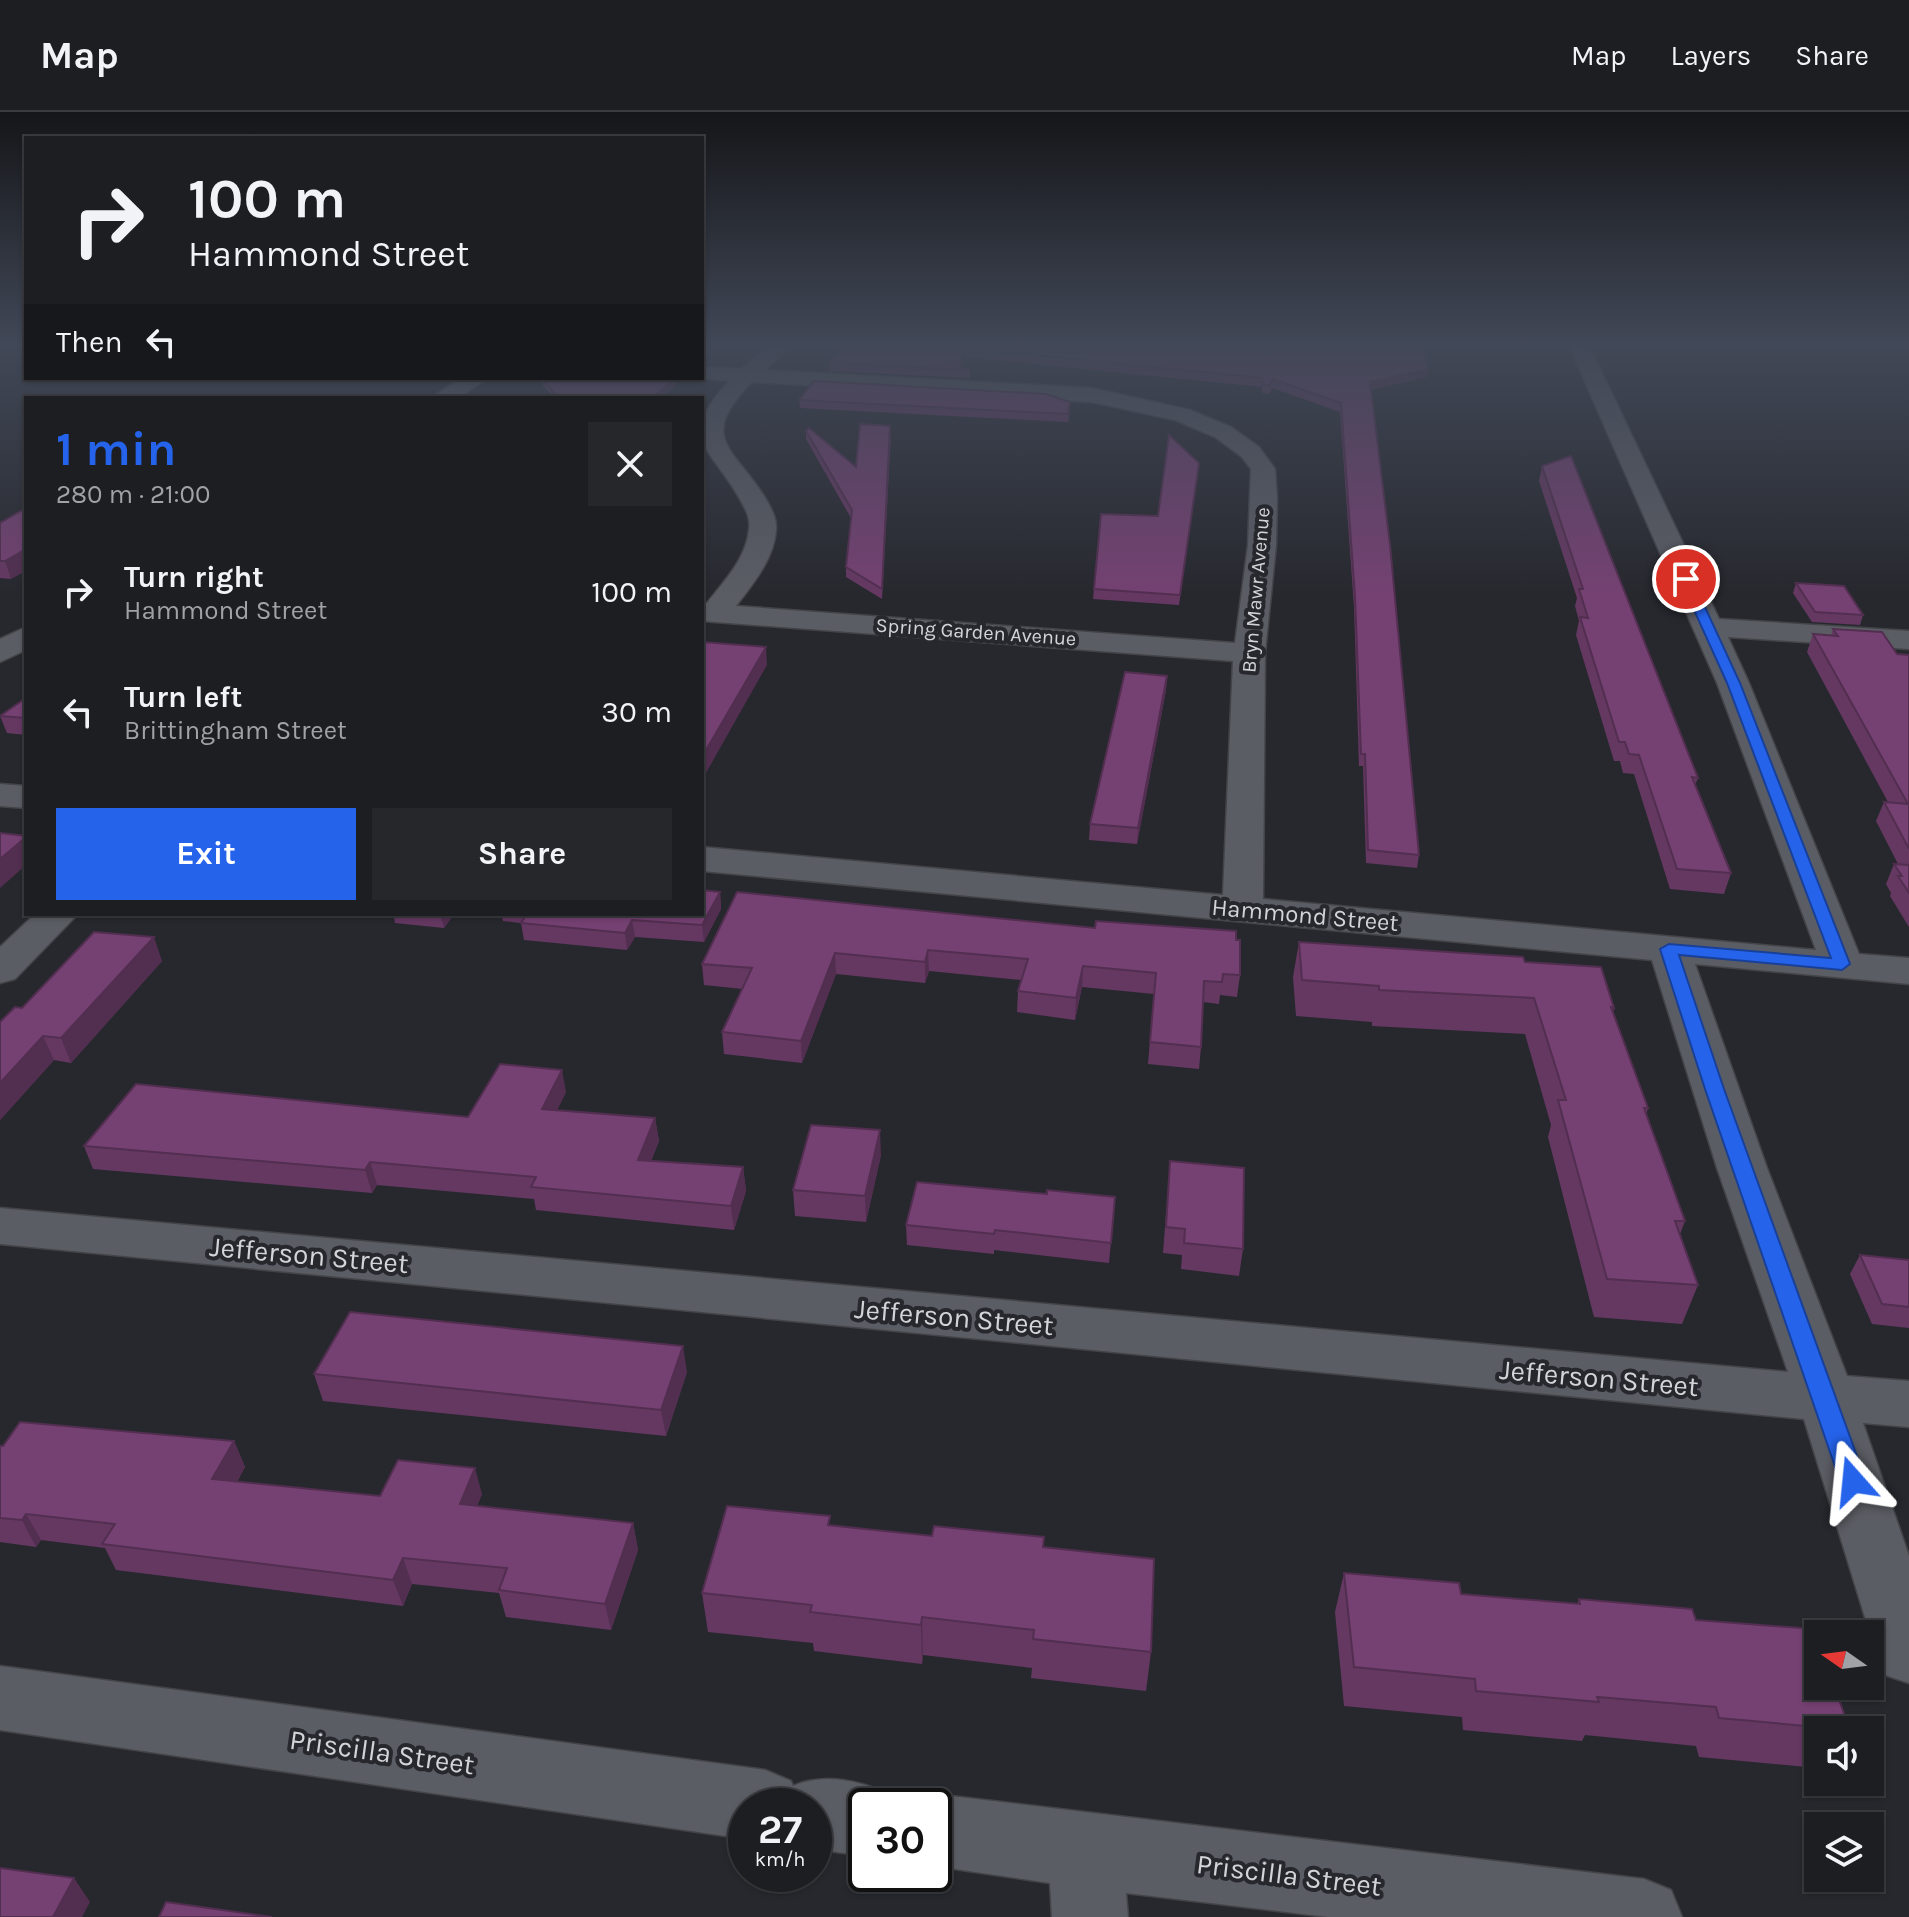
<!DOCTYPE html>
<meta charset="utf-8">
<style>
body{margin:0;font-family:Karla,sans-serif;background:#25272a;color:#f1f3f6;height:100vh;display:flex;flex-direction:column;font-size:30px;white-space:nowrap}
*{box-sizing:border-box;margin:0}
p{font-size:26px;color:#a0a2a5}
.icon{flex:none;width:44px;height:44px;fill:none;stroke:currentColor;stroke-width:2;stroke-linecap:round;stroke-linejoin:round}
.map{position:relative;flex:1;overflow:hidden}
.sheet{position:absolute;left:24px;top:284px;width:680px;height:520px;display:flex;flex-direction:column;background:#1d1e22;border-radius:0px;box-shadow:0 2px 6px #0004,0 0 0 2px #3b3c40}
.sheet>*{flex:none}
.guide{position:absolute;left:24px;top:24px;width:680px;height:244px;border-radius:0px;box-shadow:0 2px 6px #0004,0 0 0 2px #3b3c40;background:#1d1e22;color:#f1f3f6;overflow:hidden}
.needle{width:52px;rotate:284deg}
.controls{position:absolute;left:1804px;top:1508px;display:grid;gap:16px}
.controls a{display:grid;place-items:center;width:80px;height:80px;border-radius:0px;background:#1d1e22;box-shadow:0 2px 6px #0004,0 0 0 2px #3b3c40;font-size:40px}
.speed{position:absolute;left:728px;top:1676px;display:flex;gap:16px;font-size:40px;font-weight:700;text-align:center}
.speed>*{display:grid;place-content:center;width:104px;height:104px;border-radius:50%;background:#1d1e22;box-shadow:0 2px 6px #0004,0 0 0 2px #3b3c40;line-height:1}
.speed small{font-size:20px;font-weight:400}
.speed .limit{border:4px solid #111;border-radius:12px;background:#fff;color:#111}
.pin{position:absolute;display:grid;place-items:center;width:68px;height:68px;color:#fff;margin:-34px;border:4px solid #fff;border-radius:50%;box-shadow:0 2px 8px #0007}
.me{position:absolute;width:88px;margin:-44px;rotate:342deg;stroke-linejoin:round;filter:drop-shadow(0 0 6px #0008)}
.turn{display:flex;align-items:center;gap:28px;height:168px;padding:0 32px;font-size:36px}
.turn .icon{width:104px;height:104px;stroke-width:2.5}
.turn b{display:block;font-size:56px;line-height:68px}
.then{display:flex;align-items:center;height:76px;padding:0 32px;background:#0003;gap:16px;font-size:30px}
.round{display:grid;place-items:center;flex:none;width:84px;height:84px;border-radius:0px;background:#25272a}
.headline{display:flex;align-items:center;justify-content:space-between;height:136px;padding:0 32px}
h1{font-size:48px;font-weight:700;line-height:60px;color:#2563eb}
.action{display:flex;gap:16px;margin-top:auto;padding:16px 32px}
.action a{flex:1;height:92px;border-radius:0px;background:#2563eb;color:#fff;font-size:32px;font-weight:700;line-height:92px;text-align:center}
.action a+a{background:#25272a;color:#f1f3f6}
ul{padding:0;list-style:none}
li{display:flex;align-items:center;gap:24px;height:120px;padding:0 32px}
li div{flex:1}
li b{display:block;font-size:30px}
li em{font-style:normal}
header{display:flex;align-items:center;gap:48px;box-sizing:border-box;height:112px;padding:0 40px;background:#1d1e22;border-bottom:2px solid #3b3c40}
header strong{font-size:38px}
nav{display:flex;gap:44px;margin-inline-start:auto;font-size:28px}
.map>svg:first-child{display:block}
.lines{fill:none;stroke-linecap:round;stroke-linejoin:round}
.minor-casing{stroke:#434448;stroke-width:3}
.minor{fill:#5b5d64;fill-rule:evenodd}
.wall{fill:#653862}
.shaded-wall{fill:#522e50}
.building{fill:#754172;stroke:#522e50;stroke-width:2}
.route{fill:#2563eb;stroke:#184099;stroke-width:2}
.labels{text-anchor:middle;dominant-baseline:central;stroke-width:8;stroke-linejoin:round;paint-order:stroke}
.far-street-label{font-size:20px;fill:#d3d4d8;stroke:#27282e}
.street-label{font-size:24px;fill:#d3d4d8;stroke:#27282e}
.near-street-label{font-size:28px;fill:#d3d4d8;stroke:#27282e}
</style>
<header>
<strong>Map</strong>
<nav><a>Map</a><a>Layers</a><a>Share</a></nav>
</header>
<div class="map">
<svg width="1909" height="1805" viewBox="0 0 1909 1805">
<rect width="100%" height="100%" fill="#27282e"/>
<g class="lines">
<g class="minor-casing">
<g id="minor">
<path d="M772 231H795L765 258 1092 276 1190 298 1231 315 1259 335 1275 357 1277 386 1276 433 1265 541 1263 787 1816 838 1717 571 1568 231H1588L1719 507 1909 519V537L1728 525 1749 571 1859 842 1909 846V872L1695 852 1767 1056 1847 1264 1909 1269V1315L1863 1311 1909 1444V1571L1885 1563 1876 1541 1804 1307 0 1132V1096L1788 1260 1717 1056 1652 848 702 759V735L1223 783 1233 549 702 509V491H707C724 469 746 447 749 418 751 407 746 398 741 389 713 336 674 329 729 269L697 266H702V255L741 257ZM752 270 1092 290 1175 308 1215 325 1242 345 1251 357 1248 433 1235 531 736 494C753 472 774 447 776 418 777 407 772 398 767 389 737 337 694 328 752 270Z"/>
<polygon points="461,266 488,266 458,286 431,286"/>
<polygon points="26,515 26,538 0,550 0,527"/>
<polygon points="0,672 26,674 26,696 0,694"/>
<polygon points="35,802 78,802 15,867 0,871 0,835"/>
<path d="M0 1554 765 1658 791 1669 793 1674C825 1660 859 1669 892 1682L896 1694H866V1744L814 1737V1694H746V1727L0 1618Z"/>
<polygon points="934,1682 1644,1767 1671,1778 1682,1805 1328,1805 1126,1781 1128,1805 1052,1805 1050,1771 934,1754 934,1694 907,1694"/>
</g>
</g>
<use href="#minor" class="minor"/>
</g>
<g class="wall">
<polygon points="844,231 1422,231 1427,265 1371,278 1419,743 1417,756 1366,751 1363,654 1359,654 1354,495 1340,300 1272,276 1269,282 1262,281 1262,275 964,245 962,255 970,258 970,266 829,259 829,250"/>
<polygon points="542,266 682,266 662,286 554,286 543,274"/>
<polygon points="799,288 1070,298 1068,310 800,296"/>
<polygon points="806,319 856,355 891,322 882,487 846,465 846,455 851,406 806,327"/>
<polygon points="1542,354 1698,666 1695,673 1731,761 1724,782 1670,777 1634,662 1623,661 1620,649 1614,649 1576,523 1579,509 1575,494 1577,486 1539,369"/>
<polygon points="1198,360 1179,493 1093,487 1101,402 1158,404"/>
<polygon points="0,411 11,467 0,466"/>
<polygon points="1796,471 1863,503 1860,513 1812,510 1793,481"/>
<polygon points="1833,517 1897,542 1909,543 1909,815 1890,784 1891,781 1886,772 1894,752 1898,752 1876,709 1884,690 1888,690 1807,540 1813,522 1831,524"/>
<polygon points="1167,564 1166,578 1137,732 1089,728 1090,712"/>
<polygon points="26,586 26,623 7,621 0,604"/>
<polygon points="720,780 721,797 704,830 635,825 627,838 524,828 521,811 503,809 501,802 702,802"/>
<polygon points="360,802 454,802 444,816 395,811 394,805"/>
<polygon points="1095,816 1236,828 1240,863 1237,885 1220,883 1219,892 1203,890 1201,935 1199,957 1148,952 1154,882 1082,875 1075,908 1017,900 1018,879 1021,868 929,859 925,871 836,862 802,951 724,942 722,920 743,877 704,873 702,852"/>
<polygon points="1299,830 1525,850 1614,896 1613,901 1648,996 1646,1003 1685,1109 1680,1122 1698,1173 1682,1212 1594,1205 1548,1025 1551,1013 1525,922 1372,914 1372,910 1296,904 1293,865"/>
<polygon points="162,849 71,951 54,948 0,1008 0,910 22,896"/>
<polygon points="566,980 557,998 655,1006 659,1029 651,1049 743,1055 746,1079 734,1118 536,1098 534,1087 377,1073 372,1081 93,1057 84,1034 468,1005"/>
<polygon points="881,1043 866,1110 795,1104 793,1078"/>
<polygon points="1170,1049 1243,1137 1239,1164 1181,1157 1182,1143 1163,1141"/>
<polygon points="1047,1082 1115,1085 1109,1151 994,1138 994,1142 907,1133 906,1113"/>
<polygon points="1860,1143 1909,1148 1909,1216 1872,1212 1850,1162"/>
<polygon points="687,1260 666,1324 323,1289 314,1262"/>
<polygon points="234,1329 245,1355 237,1370 380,1384 482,1382 477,1394 633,1411 638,1438 611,1518 506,1505 499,1481 412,1472 403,1494 116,1458 105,1436 41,1428 36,1435 0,1430 0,1334"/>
<polygon points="830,1413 1044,1435 1151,1540 1146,1579 1031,1566 1032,1556 923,1543 922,1552 814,1539 813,1531 708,1520 702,1481"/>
<polygon points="1344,1461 1461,1482 1577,1492 1579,1487 1696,1508 1850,1618 1818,1618 1818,1656 1699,1645 1696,1634 1585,1623 1582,1629 1463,1618 1462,1605 1344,1594 1335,1500"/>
</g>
<g class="shaded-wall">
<polygon points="710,231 719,231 702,247 702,239"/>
<polygon points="1428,257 1427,265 1368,279 1370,270"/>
<polygon points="674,266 682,266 662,286 653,286"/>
<polygon points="26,437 26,459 11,467 5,449"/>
<polygon points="766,535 767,553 702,668 702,645"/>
<polygon points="1167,564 1166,578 1137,732 1138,716"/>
<polygon points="26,725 26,753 0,776 0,747"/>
<polygon points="720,780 721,797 704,830 702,813"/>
<polygon points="440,802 454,802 444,816"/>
<polygon points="632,808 635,825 627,838 625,821"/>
<polygon points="154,825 162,849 71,951 61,926"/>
<polygon points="928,838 929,859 925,871 925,850"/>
<polygon points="835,841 836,862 802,951 801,929"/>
<polygon points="1083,854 1082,875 1075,908 1076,886"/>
<polygon points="43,924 54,948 0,1008 0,971"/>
<polygon points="562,958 566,980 546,1020 542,997"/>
<polygon points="655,1006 659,1029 642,1071 638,1048"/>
<polygon points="880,1018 881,1043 866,1110 865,1084"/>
<polygon points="370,1050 377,1073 372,1081 365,1058"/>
<polygon points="743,1055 746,1079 734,1118 731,1094"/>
<polygon points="683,1234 687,1260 666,1324 661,1298"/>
<polygon points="234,1329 245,1355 223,1393 212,1367"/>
<polygon points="475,1356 482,1382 467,1418 460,1392"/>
<polygon points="26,1402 41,1428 36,1435 22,1408"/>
<polygon points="633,1411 638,1438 611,1518 605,1492"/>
<polygon points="403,1446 412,1472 403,1494 393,1468"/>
<polygon points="922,1505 923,1543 922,1552 921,1513"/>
<polygon points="74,1766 90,1790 82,1805 53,1805"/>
</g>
<g class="building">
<polygon points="702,231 710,231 702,239"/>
<polygon points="844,231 1422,231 1428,257 1370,270 1390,433 1419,743 1368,738 1365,642 1361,642 1355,484 1341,291 1273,267 1270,273 1263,273 1263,266 964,236 960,255 970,258 829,250"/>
<polygon points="542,266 674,266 653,286 559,286"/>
<polygon points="814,269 1046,282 1070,290 1068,302 799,288"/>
<polygon points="860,312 890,314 882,477 846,455 852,398 806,319 809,316 856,355"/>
<polygon points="1169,323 1199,351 1180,483 1094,477 1101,402 1158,404"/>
<polygon points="1571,344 1698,666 1692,665 1731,761 1677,757 1639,643 1629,642 1625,630 1619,630 1580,505 1588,506 1579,477 1583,477 1542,354"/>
<polygon points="26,396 26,437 5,449 0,449 0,411"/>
<polygon points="1796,471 1844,474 1863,503 1815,500"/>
<polygon points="1833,517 1882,520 1897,542 1909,543 1909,737 1884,690 1908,692 1813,522 1838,524"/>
<polygon points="702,530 766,535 702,645"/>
<polygon points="1125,560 1167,564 1138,716 1090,712"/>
<polygon points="26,586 26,606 0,604"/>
<polygon points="0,721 26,724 26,725 0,747"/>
<polygon points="1894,752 1909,753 1909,781 1898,764 1902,764"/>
<polygon points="702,778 720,780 702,813 632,808 625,821 521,811 527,802 702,802"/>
<polygon points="737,780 1095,816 1096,809 1236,819 1236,828 1240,828 1240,863 1223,862 1222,870 1204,869 1201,935 1150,930 1156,861 1083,854 1076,886 1018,879 1028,847 928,838 925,850 835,841 801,929 722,920 752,856 702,852"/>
<polygon points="94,820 154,825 61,926 43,924 0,971 0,910 15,895 22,896"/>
<polygon points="1299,830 1523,845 1525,850 1601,855 1614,896 1611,895 1648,996 1644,996 1685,1109 1675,1109 1698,1173 1607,1167 1558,988 1566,988 1534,886 1379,878 1379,874 1302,868"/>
<polygon points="500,952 562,958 542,997 655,1006 638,1048 743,1055 731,1094 531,1075 536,1065 370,1050 365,1058 84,1034 136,972 468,1005"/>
<polygon points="811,1013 880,1018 865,1084 793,1078"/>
<polygon points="1170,1049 1244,1056 1243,1137 1184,1131 1185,1117 1166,1115"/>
<polygon points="917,1070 1047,1082 1047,1078 1115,1085 1111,1131 995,1118 994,1122 906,1113"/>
<polygon points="1860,1143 1909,1148 1909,1195 1882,1192"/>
<polygon points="350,1200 683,1234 661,1298 314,1262"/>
<polygon points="20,1310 234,1329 212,1367 380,1384 398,1348 475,1356 460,1392 633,1411 605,1492 499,1478 507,1456 403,1446 393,1468 102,1432 115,1412 26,1402 22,1408 0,1406 0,1334 3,1334"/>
<polygon points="727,1394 830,1404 828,1413 932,1424 934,1414 1044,1425 1043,1435 1154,1447 1151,1540 1033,1527 1034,1518 922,1505 921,1513 810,1500 812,1493 702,1481"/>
<polygon points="1344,1461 1459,1471 1461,1482 1580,1492 1579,1487 1692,1497 1696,1508 1814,1517 1818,1528 1818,1574 1834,1574 1850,1618 1719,1606 1716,1595 1597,1585 1599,1590 1476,1579 1475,1567 1354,1555"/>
<polygon points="0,1756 74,1766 53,1805 0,1805"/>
<polygon points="166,1790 272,1805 159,1805"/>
</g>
<linearGradient id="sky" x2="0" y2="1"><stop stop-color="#151619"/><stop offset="0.48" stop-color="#414857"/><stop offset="1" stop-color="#414857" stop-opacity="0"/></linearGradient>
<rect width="1909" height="484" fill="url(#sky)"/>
<polygon class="route" points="1686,464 1692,467 1740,571 1850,852 1842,858 1679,843 1724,977 1866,1369 1862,1377 1853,1380 1844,1377 1840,1369 1705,977 1660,837 1669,832 1831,846 1727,571 1680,467"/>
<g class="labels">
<g class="far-street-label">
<text transform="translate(1256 478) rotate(-85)">Bryn Mawr Avenue</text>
<text transform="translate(976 520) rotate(4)">Spring Garden Avenue</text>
</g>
<g class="street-label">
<text transform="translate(1305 803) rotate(5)">Hammond Street</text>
</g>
<g class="near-street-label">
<text transform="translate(309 1143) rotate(5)">Jefferson Street</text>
<text transform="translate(954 1205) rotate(5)">Jefferson Street</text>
<text transform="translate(1599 1266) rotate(5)">Jefferson Street</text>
<text transform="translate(382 1640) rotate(8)">Priscilla Street</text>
<text transform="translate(1289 1763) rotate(7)">Priscilla Street</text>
</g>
</g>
</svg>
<div class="controls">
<a><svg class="needle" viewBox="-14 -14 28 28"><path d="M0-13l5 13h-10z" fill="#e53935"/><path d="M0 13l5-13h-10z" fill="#a0a2a5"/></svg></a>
<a><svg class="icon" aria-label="sound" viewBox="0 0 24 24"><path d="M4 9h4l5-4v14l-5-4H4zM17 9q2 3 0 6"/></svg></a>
<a><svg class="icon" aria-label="layers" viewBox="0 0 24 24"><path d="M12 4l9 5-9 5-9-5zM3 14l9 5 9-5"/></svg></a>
</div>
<div class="speed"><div>27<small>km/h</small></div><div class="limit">30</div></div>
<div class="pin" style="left:1686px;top:467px;background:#d93025"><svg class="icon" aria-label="arrive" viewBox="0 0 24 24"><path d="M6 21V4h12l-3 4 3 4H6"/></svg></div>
<svg class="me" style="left:1853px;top:1369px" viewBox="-20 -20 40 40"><path d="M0-17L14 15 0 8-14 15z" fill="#2563eb" stroke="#fff" stroke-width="4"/></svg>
<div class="guide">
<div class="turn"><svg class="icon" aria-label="right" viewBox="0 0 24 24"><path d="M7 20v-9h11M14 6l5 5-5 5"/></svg><div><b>100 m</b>Hammond Street</div></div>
<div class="then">Then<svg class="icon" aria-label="left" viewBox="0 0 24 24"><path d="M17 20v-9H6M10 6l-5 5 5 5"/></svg></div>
</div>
<section class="sheet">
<div class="headline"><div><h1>1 min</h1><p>280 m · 21:00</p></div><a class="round"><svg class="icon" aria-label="close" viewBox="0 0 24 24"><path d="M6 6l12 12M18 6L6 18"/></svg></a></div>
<ul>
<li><svg class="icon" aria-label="right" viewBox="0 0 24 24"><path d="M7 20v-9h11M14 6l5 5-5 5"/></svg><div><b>Turn right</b><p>Hammond Street</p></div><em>100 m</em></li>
<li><svg class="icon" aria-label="left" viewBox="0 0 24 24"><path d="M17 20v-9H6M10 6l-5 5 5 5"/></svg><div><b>Turn left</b><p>Brittingham Street</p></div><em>30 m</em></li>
</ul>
<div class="action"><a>Exit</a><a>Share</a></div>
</section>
</div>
